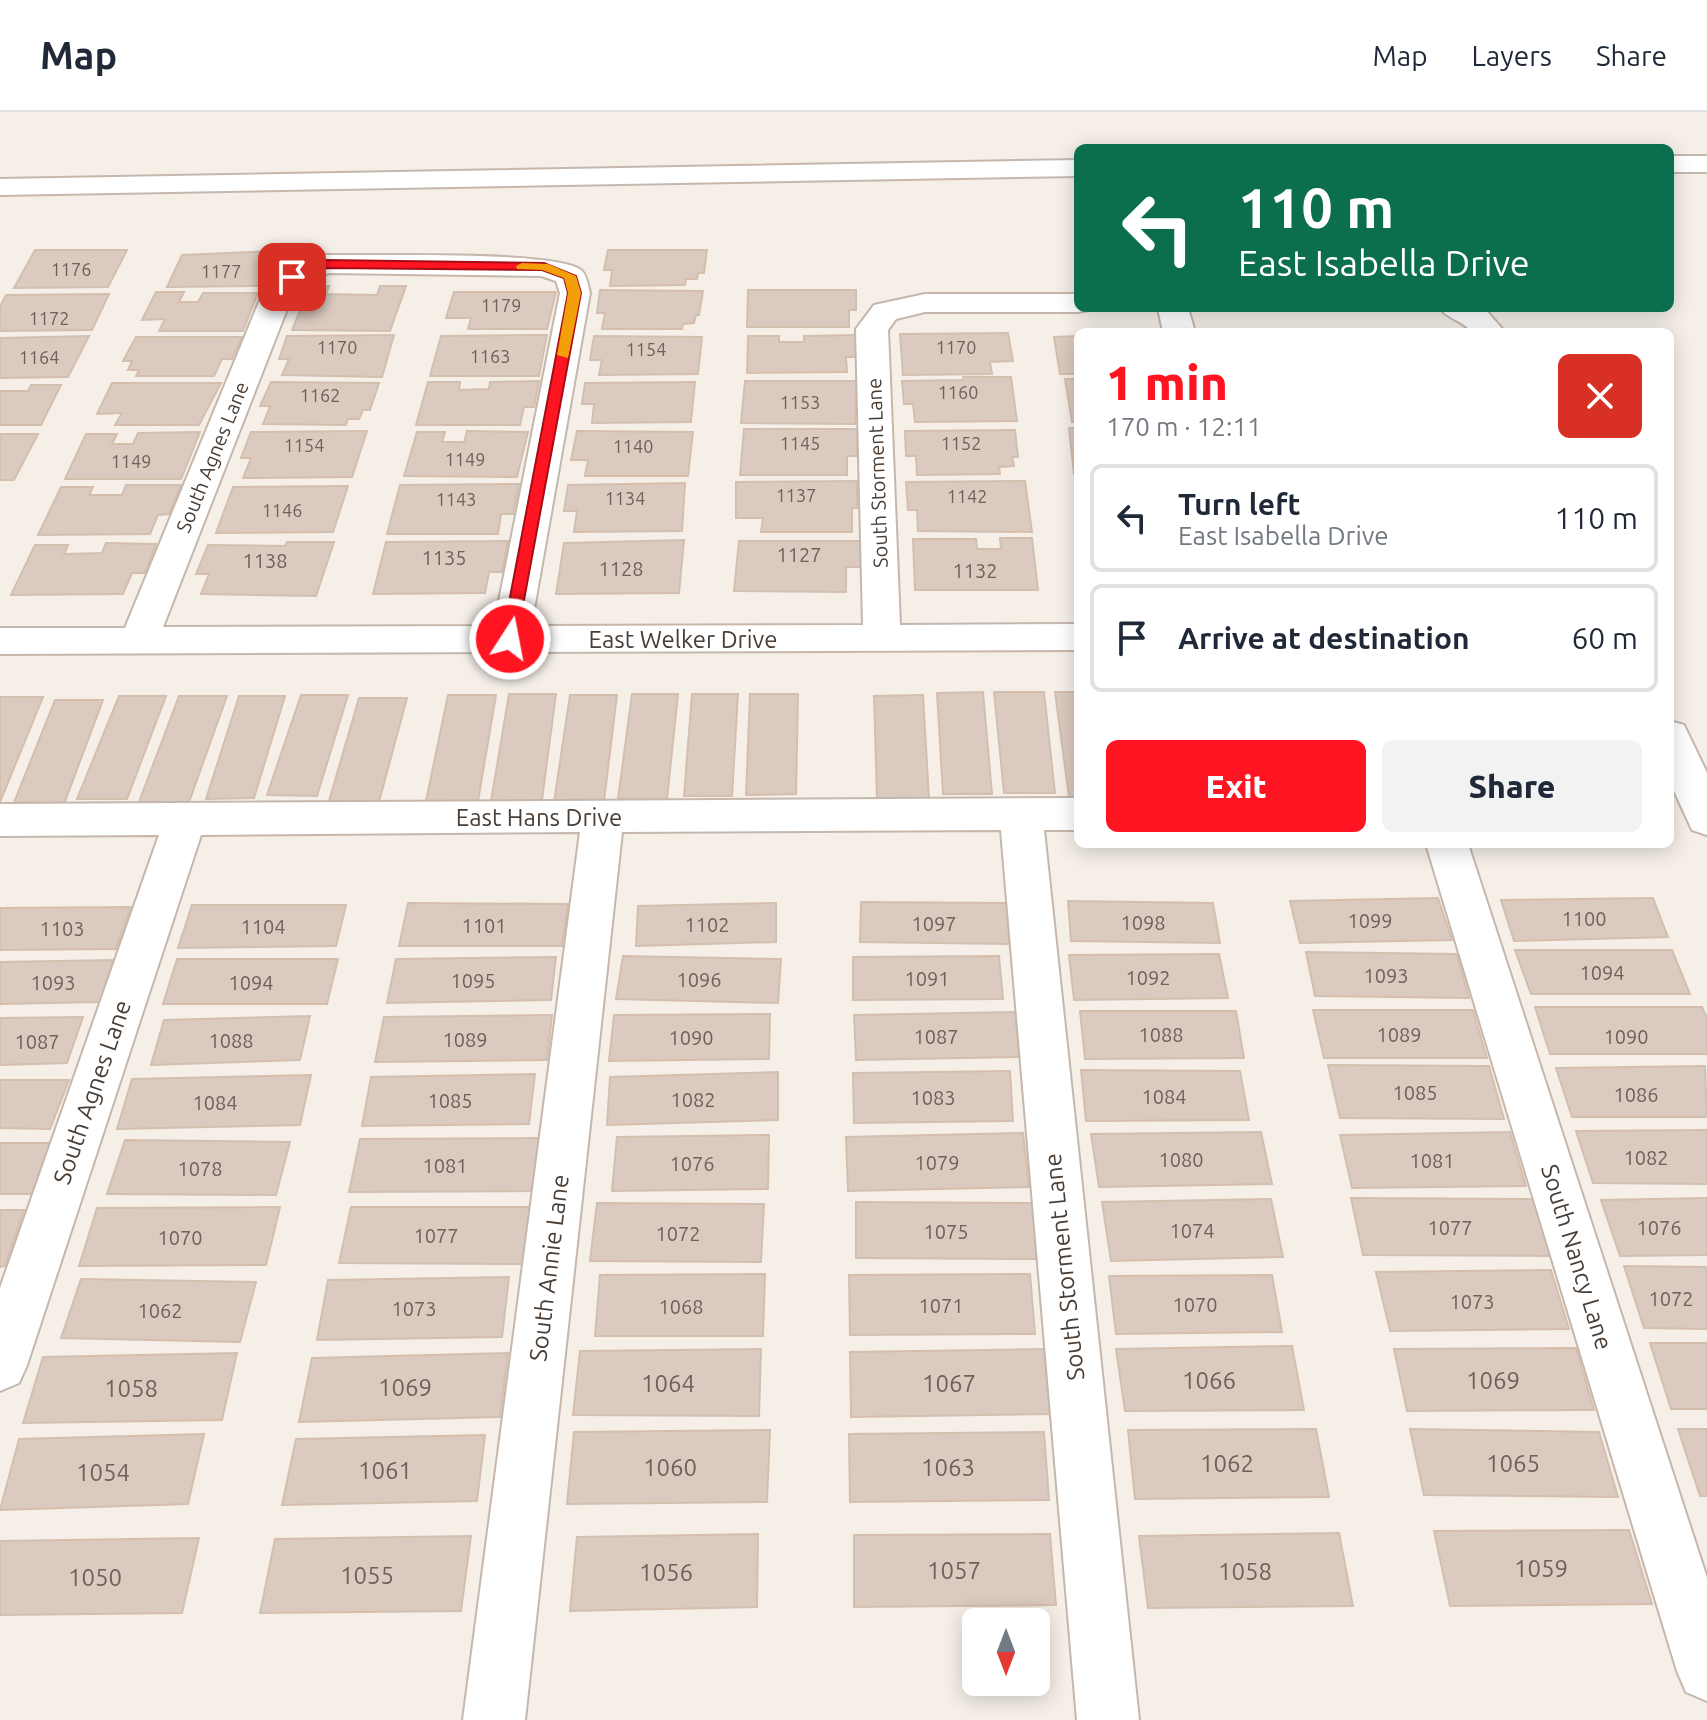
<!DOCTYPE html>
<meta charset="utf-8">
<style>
body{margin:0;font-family:Ubuntu,sans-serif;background:#f2f2f3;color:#1f2937;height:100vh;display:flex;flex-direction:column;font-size:30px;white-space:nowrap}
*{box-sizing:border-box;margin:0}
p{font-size:26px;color:#747a83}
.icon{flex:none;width:44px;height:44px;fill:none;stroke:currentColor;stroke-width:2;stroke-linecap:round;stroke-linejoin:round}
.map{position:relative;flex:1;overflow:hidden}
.panel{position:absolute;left:1074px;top:216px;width:600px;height:520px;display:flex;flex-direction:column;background:#fff;border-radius:12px;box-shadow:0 4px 20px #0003}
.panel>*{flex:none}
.top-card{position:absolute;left:1074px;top:32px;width:600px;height:168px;border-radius:12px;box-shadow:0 4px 20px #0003;background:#0b6e4f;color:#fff;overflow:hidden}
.needle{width:52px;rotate:180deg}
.tools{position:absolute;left:962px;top:1496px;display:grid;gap:16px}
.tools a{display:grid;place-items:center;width:88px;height:88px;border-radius:12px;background:#fff;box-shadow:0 4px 20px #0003;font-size:40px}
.pin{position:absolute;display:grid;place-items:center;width:68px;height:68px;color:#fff;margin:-34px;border-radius:16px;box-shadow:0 4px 12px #0006}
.me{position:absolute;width:88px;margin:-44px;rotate:11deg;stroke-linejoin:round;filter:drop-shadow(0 0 6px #0008)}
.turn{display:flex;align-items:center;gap:28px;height:168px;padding:0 32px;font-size:36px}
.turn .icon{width:104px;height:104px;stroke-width:2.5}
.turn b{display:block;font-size:56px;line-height:68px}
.round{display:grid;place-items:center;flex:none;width:84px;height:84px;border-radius:12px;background:#f2f2f3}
.head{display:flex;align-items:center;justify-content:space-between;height:136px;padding:0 32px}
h1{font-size:48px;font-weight:800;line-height:60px;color:#ff1521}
.button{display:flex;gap:16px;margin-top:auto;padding:16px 32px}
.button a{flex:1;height:92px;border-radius:12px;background:#ff1521;color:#fff;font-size:32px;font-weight:800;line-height:92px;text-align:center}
.button a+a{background:#f2f2f3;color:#1f2937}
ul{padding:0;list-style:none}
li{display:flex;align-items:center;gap:24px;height:108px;margin:0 16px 12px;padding:0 16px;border:4px solid #e0e1e3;border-radius:12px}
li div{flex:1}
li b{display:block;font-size:30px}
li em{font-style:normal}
header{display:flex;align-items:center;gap:48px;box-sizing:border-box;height:112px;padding:0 40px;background:#fff;border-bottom:2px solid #e0e1e3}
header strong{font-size:38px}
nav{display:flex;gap:44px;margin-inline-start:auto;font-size:28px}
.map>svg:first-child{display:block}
.building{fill:#dbcabf;stroke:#d4beae;stroke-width:2}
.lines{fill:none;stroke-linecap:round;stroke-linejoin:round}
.minor-casing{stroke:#c5b7ac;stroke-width:4}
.minor{fill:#fff;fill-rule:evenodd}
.route{fill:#ff1521;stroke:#a60e15;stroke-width:2}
.slow{fill:#f59e0b}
.labels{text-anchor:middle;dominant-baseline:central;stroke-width:6;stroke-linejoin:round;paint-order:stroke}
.far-number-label{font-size:18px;fill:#6e6158}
.far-street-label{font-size:20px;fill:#4a3e35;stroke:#fff}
.number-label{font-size:20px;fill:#6e6158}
.street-label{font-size:24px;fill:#4a3e35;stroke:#fff}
.near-number-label{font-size:24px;fill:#6e6158}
</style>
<header>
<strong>Map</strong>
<nav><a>Map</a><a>Layers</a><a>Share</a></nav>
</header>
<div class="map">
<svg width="1707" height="1608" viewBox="0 0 1707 1608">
<rect width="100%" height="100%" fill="#f5efe8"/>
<g class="building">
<polygon points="35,138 127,138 108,175 14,176"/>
<polygon points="608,138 707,138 704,161 698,161 697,167 686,167 685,173 610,174 612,158 604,158"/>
<polygon points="274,139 260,174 167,175 182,143"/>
<polygon points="310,174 329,174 326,182 377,183 380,174 406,174 390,219 292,218"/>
<polygon points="600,178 703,179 699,203 696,203 694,211 683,212 682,217 602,217 605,201 597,201"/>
<polygon points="748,178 856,178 856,198 849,198 849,215 747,215"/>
<polygon points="156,180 184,180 179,190 198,190 203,181 258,181 243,219 159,219 165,207 142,208"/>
<polygon points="454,180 556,180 547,217 468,217 471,206 446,206"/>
<polygon points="109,182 92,218 0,219 0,194 6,183"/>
<polygon points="1008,221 1013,249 990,250 992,262 903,263 900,222"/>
<polygon points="394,223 382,265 282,263 289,247 279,247 287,224"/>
<polygon points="547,223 539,264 430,264 441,224"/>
<polygon points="856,223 857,245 846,245 847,260 747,261 748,224 779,224 779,230 804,230 804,224"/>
<polygon points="89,224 68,265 0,266 0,226"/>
<polygon points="594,224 702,225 698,262 599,263 602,248 590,248"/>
<polygon points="1078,224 1078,262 1060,262 1054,225"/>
<polygon points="136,225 242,225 232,247 222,247 214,264 136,264 139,258 128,258 132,249 123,249"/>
<polygon points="963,265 1011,265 1017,309 915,310 913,292 904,292 902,269 963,268"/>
<polygon points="1065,267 1078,267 1078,310 1072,310"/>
<polygon points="539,269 534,295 524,295 520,313 416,313 428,270 460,270 459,278 489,277 490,270"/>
<polygon points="745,269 856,269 855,312 741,311"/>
<polygon points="271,270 379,271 370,298 363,298 359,307 348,307 346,313 263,312 270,294 260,294"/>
<polygon points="695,270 691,310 592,311 594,292 582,292 585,271"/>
<polygon points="112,271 221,271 199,313 115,313 122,301 97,302"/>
<polygon points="31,273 61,273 41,313 0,313 0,279 28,279"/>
<polygon points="1069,316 1078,316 1078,362 1074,362"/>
<polygon points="744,317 858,317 857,344 847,344 847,363 740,363"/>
<polygon points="1015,318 1018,345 1012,345 1014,354 999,355 1000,362 917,363 916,344 906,344 905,319"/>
<polygon points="367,319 352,365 243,366 251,346 241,346 251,320"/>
<polygon points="467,319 528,320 517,365 404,364 417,320 445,320 442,330 464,330"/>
<polygon points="577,319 693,320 688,364 585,364 588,348 571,348"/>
<polygon points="200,320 181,367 65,367 86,322 117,322 112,332 133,332 138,321"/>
<polygon points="0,322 38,322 14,368 0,368"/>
<polygon points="857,369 857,396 852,396 852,420 761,420 763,406 736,406 736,370"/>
<polygon points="1025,369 1032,420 918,419 917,398 908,398 906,370"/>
<polygon points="685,371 682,419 574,420 577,399 564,399 568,373"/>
<polygon points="519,372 513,402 501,402 498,422 387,422 400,373"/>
<polygon points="126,373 181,373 169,402 158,403 150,422 38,423 61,375 93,375 89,383 122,383"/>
<polygon points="348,374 333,420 216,421 233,375"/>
<polygon points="1000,426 1032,426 1038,478 915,478 913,427 976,427 977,437 1001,437"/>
<polygon points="684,428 679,481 556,482 564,431"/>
<polygon points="508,429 502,460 489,460 485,481 373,482 386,430"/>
<polygon points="739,429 860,429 860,455 846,455 846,480 734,479"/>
<polygon points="287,430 334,430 316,484 201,482 209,462 196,462 208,433 285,434"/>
<polygon points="106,431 156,432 145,461 132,461 123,482 11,483 35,433 68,433 64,442 102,441"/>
<polygon points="983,580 992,682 943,682 937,581"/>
<polygon points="994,580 1044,580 1055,681 1004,681"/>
<polygon points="1055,580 1078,580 1078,685 1069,685"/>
<polygon points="509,582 556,582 542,688 491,689"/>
<polygon points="632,582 678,582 667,687 618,687"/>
<polygon points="692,582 738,582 732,684 684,684"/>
<polygon points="750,582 798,582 796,682 746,683"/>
<polygon points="301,583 348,583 317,684 267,683"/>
<polygon points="448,583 496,583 478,689 426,689"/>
<polygon points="570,583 617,583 604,689 554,690"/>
<polygon points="923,583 929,687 877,687 874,584"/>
<polygon points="119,584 166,584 127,687 77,687"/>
<polygon points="179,584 227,584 189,690 139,690"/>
<polygon points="239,584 285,584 254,686 206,687"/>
<polygon points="0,585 43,585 0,690"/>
<polygon points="359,586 407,586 379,690 329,689"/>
<polygon points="55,588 103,588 64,692 13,693"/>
<polygon points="1438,786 1452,828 1300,831 1290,789"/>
<polygon points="1653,786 1668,825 1514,829 1501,788"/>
<polygon points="1068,789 1213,791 1220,831 1071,829"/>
<polygon points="861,790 1007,791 1010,832 860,830"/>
<polygon points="408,791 568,792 562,834 399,834"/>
<polygon points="776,791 776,830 636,834 638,794"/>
<polygon points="192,793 346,793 336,834 178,836"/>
<polygon points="131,795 116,837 0,838 0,796"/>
<polygon points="1515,838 1672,838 1690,882 1531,882"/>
<polygon points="1306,840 1457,842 1469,886 1315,884"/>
<polygon points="1219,842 1228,886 1074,888 1069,843"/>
<polygon points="623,844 781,847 778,891 616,887"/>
<polygon points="999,844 1003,887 853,888 853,845"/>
<polygon points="556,845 551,888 387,891 396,847"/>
<polygon points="177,847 338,847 327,892 163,892"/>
<polygon points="114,848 100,890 0,892 0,850"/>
<polygon points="1535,895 1702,895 1707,906 1707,942 1550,942"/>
<polygon points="1313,898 1473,898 1487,946 1324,946"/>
<polygon points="1080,899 1236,899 1244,946 1085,947"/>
<polygon points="1015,900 1020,945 856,948 854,903"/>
<polygon points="770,902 769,947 609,949 614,903"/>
<polygon points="552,903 547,948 375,950 384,905"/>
<polygon points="310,904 300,948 151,953 164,908"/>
<polygon points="83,905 67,951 0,953 0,906"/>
<polygon points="1328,953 1489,954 1504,1007 1340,1006"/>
<polygon points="1705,954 1707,1005 1572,1005 1556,956"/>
<polygon points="1081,958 1240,959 1249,1008 1086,1009"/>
<polygon points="1010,959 1013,1009 854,1011 853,961"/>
<polygon points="778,960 778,1008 607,1013 610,965"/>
<polygon points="535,962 529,1012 362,1014 371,965"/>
<polygon points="311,963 300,1013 117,1017 132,967"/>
<polygon points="0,968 69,968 50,1017 0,1016"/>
<polygon points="1707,1018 1707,1072 1593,1071 1576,1019"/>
<polygon points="1261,1020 1272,1072 1099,1075 1091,1022"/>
<polygon points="1510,1020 1526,1074 1352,1076 1340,1023"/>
<polygon points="1023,1021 1029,1075 848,1079 846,1025"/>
<polygon points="769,1023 768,1077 612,1079 617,1025"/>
<polygon points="540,1026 533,1079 349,1080 360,1027"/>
<polygon points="125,1028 290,1030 276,1083 107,1082"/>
<polygon points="0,1031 51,1031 32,1082 0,1082"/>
<polygon points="1351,1086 1534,1087 1551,1144 1363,1143"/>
<polygon points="1707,1086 1707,1143 1620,1144 1601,1088"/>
<polygon points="1271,1087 1283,1145 1111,1149 1102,1090"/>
<polygon points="856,1090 1034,1091 1038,1147 856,1146"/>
<polygon points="597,1091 764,1092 761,1150 590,1149"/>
<polygon points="280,1095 266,1153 79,1154 97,1096"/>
<polygon points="351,1095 531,1095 523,1152 339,1151"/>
<polygon points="0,1098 24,1098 5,1154 0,1155"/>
<polygon points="1624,1154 1707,1155 1707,1217 1644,1216"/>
<polygon points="1551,1158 1569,1217 1390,1219 1376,1160"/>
<polygon points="765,1162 763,1224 595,1224 600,1163"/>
<polygon points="1030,1162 1035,1222 850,1223 849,1163"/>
<polygon points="1272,1163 1282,1220 1116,1222 1109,1164"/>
<polygon points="509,1165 502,1225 317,1228 328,1168"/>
<polygon points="81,1167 256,1170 240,1230 61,1226"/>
<polygon points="1650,1231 1707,1231 1707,1297 1671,1297"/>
<polygon points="1292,1234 1304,1298 1125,1299 1116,1237"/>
<polygon points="1576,1236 1594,1298 1407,1299 1394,1237"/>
<polygon points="761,1237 759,1304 573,1303 580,1239"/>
<polygon points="1044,1237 1050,1302 851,1305 850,1240"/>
<polygon points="237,1241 222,1308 23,1311 43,1245"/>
<polygon points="508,1241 500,1305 299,1310 312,1246"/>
<polygon points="1316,1317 1329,1385 1135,1387 1128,1318"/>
<polygon points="1410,1317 1599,1320 1618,1385 1424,1383"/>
<polygon points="1678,1317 1707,1317 1707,1384 1700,1384"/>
<polygon points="770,1318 767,1390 567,1392 574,1320"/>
<polygon points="1044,1320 1049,1388 850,1390 849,1322"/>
<polygon points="204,1322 188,1392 0,1398 19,1327"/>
<polygon points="485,1323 477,1389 282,1393 296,1327"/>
<polygon points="1629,1418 1652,1492 1450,1494 1434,1419"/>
<polygon points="1339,1421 1353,1494 1148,1496 1139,1424"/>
<polygon points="758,1422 757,1495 570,1499 577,1425"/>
<polygon points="1050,1422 1056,1493 854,1495 854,1423"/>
<polygon points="471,1424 461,1499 260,1501 275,1427"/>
<polygon points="199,1426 182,1501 0,1503 0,1429"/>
</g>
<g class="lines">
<g class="minor-casing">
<g id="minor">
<rect x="1670" y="44" width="37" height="16"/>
<polygon points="1078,48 1078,64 0,83 0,67"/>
<path d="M325 143C367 144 557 138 581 158 587 163 588 174 590 181L531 514 863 513 856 217 874 193 925 182H1078V196L1089 198 1078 200H925L896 207 888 218 900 513 1078 512V538L0 542V516H125L261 185 281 159ZM329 161 541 164 556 169 560 181 494 514 163 515 291 187 303 171Z"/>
<polygon points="1158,196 1188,196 1195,220 1163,220"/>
<path d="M1440 196H1484L1505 220H1472C1462 208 1447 207 1440 196Z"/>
<polygon points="1670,609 1684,613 1707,661 1707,723 1692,718 1670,670"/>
<polygon points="1078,686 1078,718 1044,718 1139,1608 1077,1608 1001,718 622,720 525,1608 463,1608 580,720 201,723 27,1253 19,1271 0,1279 0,1176 159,723 0,724 0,692"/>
<polygon points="1426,732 1468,732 1707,1466 1707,1589 1686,1580 1677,1559"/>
</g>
</g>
<use href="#minor" class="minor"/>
</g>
<polygon class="route" points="325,148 544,151 576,164 581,181 516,531 505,531 502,527 568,181 564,166 542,158 327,156 292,169 286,165"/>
<polygon class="slow" points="522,151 548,152 576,164 581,181 568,246 557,243 568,181 564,166 542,158 517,157 516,154"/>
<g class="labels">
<g class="far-number-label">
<text x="71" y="157">1176</text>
<text x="221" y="159">1177</text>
<text x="501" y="193">1179</text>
<text x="49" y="206">1172</text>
<text x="337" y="235">1170</text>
<text x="956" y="235">1170</text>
<text x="646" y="237">1154</text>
<text x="490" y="244">1163</text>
<text x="39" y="245">1164</text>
<text x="958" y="280">1160</text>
<text x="320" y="283">1162</text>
<text x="800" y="290">1153</text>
<text x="800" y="331">1145</text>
<text x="961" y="331">1152</text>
<text x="304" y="333">1154</text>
<text x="633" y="334">1140</text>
<text x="465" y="347">1149</text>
<text x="131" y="349">1149</text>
<text x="796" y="383">1137</text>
<text x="967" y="384">1142</text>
<text x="625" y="386">1134</text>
<text x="456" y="387">1143</text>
<text x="282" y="398">1146</text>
</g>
<g class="far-street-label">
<text transform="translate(212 345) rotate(-68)">South Agnes Lane</text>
<text transform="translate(877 361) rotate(-92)">South Storment Lane</text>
</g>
<g class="number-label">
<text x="799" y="442">1127</text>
<text x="444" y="445">1135</text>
<text x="265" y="448">1138</text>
<text x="621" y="456">1128</text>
<text x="975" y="458">1132</text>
<text x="1584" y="806">1100</text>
<text x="1370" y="808">1099</text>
<text x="1143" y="810">1098</text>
<text x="934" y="811">1097</text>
<text x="707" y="812">1102</text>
<text x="484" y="813">1101</text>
<text x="263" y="814">1104</text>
<text x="62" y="816">1103</text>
<text x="1602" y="860">1094</text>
<text x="1386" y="863">1093</text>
<text x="1148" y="865">1092</text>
<text x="927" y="866">1091</text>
<text x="699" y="867">1096</text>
<text x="473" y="868">1095</text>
<text x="53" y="870">1093</text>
<text x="251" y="870">1094</text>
<text x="1161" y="922">1088</text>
<text x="1399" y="922">1089</text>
<text x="936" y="924">1087</text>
<text x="1626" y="924">1090</text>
<text x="691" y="925">1090</text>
<text x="465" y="927">1089</text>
<text x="231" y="928">1088</text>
<text x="37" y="929">1087</text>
<text x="1415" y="980">1085</text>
<text x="1636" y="982">1086</text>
<text x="1164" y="984">1084</text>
<text x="933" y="985">1083</text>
<text x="693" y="987">1082</text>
<text x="450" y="988">1085</text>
<text x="215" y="990">1084</text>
<text x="1646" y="1045">1082</text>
<text x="1181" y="1047">1080</text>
<text x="1432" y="1048">1081</text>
<text x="937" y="1050">1079</text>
<text x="692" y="1051">1076</text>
<text x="445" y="1053">1081</text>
<text x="200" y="1056">1078</text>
<text x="1450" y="1115">1077</text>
<text x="1659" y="1115">1076</text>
<text x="1192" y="1118">1074</text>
<text x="946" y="1119">1075</text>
<text x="678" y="1121">1072</text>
<text x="436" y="1123">1077</text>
<text x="180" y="1125">1070</text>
<text x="1671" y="1186">1072</text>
<text x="1472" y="1189">1073</text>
<text x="1195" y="1192">1070</text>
<text x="941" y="1193">1071</text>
<text x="681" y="1194">1068</text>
<text x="414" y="1196">1073</text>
<text x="160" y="1198">1062</text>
</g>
<g class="street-label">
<text x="683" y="527">East Welker Drive</text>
<text x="539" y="705">East Hans Drive</text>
<text transform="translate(92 980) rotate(-71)">South Agnes Lane</text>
<text transform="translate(1577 1145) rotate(73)">South Nancy Lane</text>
<text transform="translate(1064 1155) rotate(-96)">South Storment Lane</text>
<text transform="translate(549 1156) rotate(-83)">South Annie Lane</text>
</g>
<g class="near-number-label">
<text x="1209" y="1268">1066</text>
<text x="1493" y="1268">1069</text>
<text x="668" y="1271">1064</text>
<text x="949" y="1271">1067</text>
<text x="405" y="1275">1069</text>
<text x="131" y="1276">1058</text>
<text x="1227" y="1351">1062</text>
<text x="1513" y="1351">1065</text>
<text x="670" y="1355">1060</text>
<text x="948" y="1355">1063</text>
<text x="385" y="1358">1061</text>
<text x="103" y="1360">1054</text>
<text x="1541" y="1456">1059</text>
<text x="954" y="1458">1057</text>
<text x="1245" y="1459">1058</text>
<text x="666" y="1460">1056</text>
<text x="367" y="1463">1055</text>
<text x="95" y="1465">1050</text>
</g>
</g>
</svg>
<div class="tools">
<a><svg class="needle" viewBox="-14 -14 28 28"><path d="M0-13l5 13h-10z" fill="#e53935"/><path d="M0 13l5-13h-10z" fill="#747a83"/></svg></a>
</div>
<div class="pin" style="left:292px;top:165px;background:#d93025"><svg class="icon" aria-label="arrive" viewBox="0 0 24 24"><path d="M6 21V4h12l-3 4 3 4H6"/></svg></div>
<svg class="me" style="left:510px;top:527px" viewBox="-20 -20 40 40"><circle r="17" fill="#ff1521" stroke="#fff" stroke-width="3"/><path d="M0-11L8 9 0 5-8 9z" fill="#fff"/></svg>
<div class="top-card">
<div class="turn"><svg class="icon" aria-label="left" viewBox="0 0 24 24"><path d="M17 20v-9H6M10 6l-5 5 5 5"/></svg><div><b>110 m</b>East Isabella Drive</div></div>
</div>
<section class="panel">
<div class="head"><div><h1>1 min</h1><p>170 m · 12:11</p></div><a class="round" style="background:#d93025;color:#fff"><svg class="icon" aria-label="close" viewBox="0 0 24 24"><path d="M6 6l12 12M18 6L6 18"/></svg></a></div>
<ul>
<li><svg class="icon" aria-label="left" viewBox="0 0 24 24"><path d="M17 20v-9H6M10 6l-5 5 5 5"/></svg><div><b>Turn left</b><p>East Isabella Drive</p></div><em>110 m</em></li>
<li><svg class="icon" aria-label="arrive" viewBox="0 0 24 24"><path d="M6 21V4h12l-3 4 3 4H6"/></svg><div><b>Arrive at destination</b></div><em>60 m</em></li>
</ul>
<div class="button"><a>Exit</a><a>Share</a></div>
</section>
</div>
